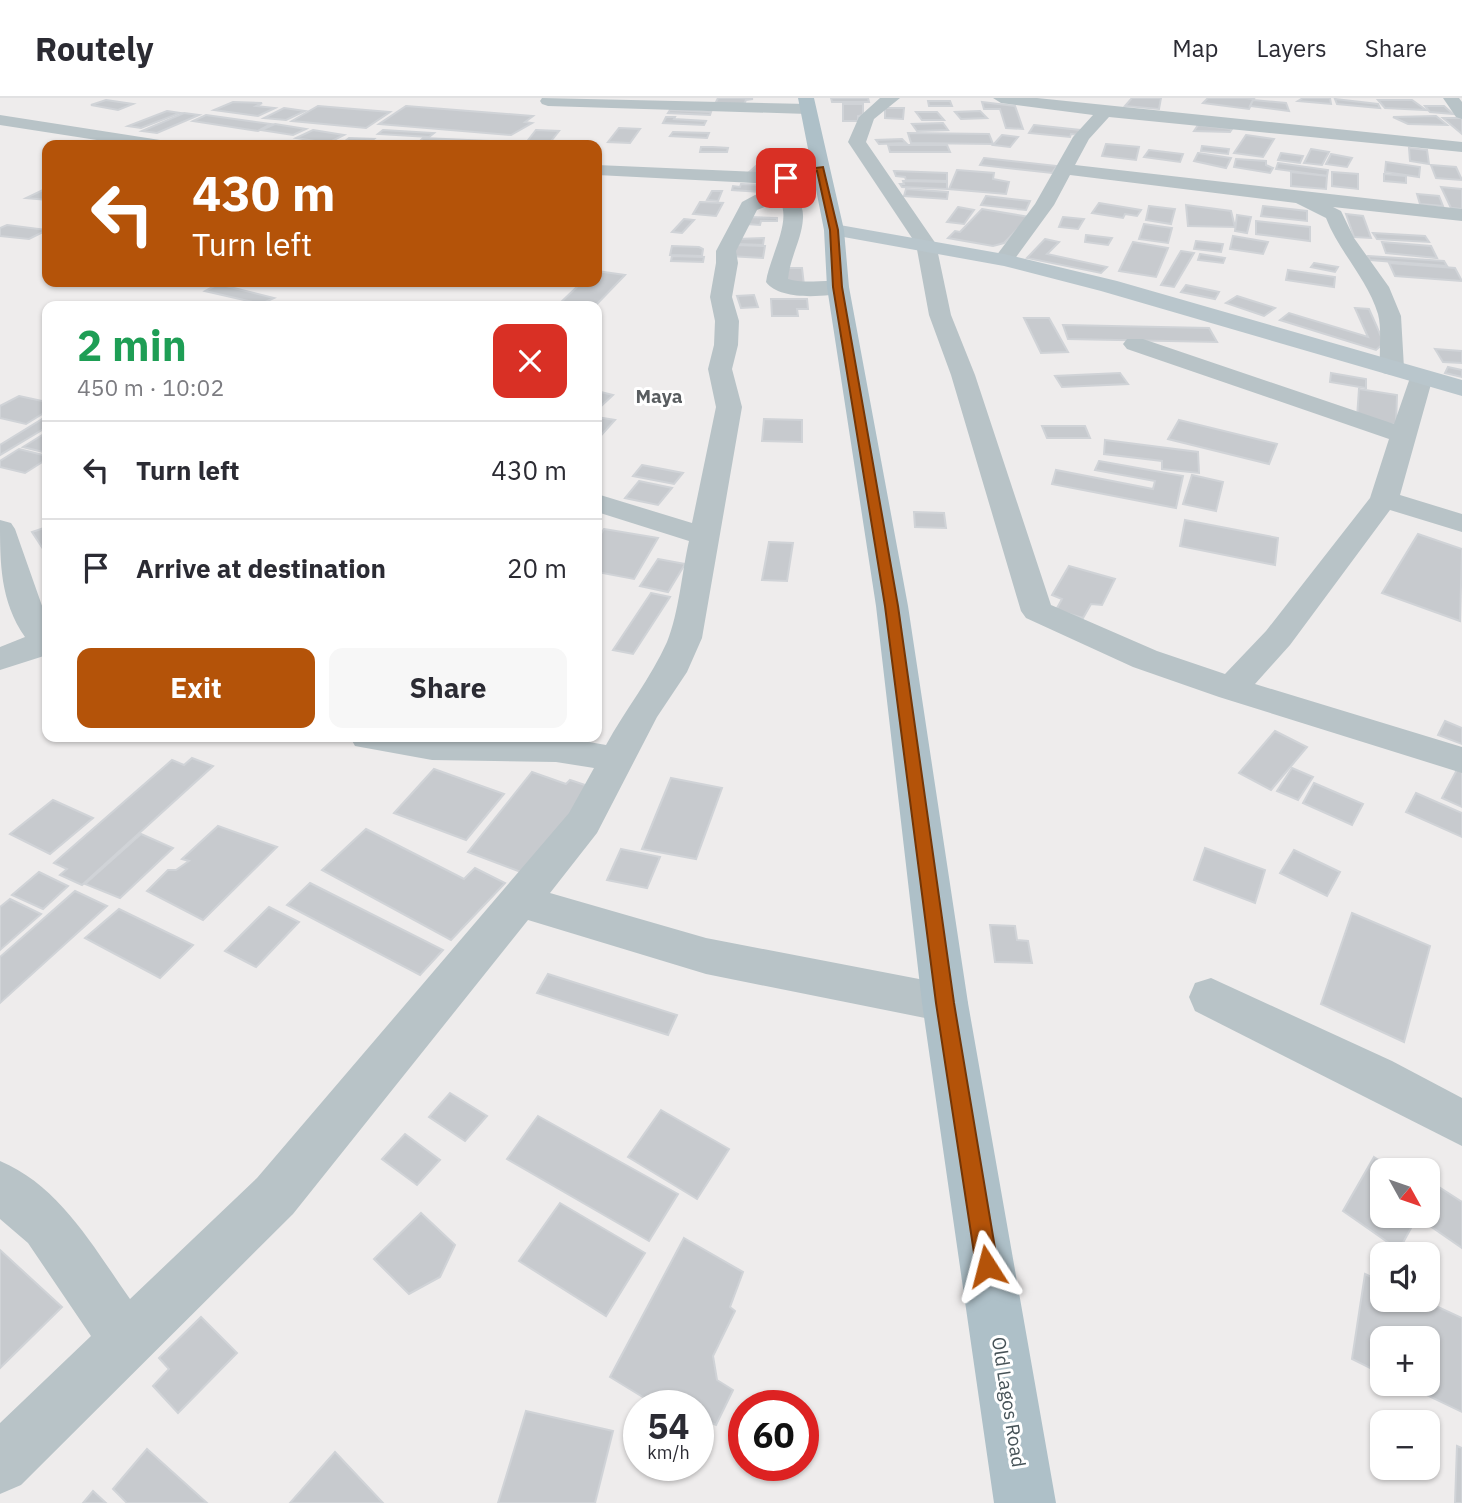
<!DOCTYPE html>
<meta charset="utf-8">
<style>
body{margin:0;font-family:"IBM Plex Sans",sans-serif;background:#f7f7f7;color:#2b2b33;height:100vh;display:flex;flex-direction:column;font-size:26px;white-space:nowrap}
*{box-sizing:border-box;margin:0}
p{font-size:23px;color:#7c7c81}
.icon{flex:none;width:38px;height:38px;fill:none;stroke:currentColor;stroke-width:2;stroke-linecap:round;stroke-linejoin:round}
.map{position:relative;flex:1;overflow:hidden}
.details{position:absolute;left:42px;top:203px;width:560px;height:441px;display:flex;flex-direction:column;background:#fff;border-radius:14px;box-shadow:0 2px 5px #0004}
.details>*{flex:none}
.banner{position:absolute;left:42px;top:42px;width:560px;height:147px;border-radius:14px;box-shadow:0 2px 5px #0004;background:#b45309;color:#fff;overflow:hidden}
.needle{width:46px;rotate:130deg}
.tools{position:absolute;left:1370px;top:1060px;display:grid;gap:14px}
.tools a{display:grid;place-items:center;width:70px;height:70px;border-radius:14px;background:#fff;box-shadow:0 2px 5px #0004;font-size:35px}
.speed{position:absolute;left:623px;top:1292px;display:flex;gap:14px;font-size:35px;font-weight:700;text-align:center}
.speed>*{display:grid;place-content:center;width:91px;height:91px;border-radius:50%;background:#fff;box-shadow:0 2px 5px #0004;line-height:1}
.speed small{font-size:18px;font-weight:400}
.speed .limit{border:10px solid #d22;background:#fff;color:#111}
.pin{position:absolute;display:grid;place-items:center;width:60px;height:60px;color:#fff;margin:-30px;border-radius:14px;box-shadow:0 4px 10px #0006}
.me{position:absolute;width:77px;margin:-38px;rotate:351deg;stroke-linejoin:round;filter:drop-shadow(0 0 5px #0008)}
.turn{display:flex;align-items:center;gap:24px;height:147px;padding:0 35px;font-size:32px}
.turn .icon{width:91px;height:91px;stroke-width:2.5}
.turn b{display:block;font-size:49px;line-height:60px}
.round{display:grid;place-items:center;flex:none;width:74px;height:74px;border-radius:14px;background:#f7f7f7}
.headline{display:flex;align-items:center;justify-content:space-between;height:119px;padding:0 35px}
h1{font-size:42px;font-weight:700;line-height:52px;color:#1e9e55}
.cta{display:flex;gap:14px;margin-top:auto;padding:14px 35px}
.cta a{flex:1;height:80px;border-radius:14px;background:#b45309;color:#fff;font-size:28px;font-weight:700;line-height:80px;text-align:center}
.cta a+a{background:#f7f7f7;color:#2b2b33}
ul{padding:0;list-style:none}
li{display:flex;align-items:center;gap:21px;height:98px;padding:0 35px;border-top:2px solid #e1e1e2}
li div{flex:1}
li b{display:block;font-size:26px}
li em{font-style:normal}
header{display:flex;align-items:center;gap:42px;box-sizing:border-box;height:98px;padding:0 35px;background:#fff;border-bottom:2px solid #e1e1e2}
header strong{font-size:33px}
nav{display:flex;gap:38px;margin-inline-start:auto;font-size:24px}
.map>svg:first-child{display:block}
.building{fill:#c7cace;stroke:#d0d3d7;stroke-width:2}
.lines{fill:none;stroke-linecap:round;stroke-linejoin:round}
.street{fill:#b8c3c7;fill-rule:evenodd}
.secondary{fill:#b9c6cc;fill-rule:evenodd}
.primary{fill:#aec0c8;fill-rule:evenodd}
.route{fill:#b45309;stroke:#753606;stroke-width:2}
.labels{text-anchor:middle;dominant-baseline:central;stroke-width:6;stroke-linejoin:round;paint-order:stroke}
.far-quarter-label{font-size:19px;font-weight:bold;fill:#595d60;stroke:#fff}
.street-label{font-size:19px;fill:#465257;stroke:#fff}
</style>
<header>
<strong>Routely</strong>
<nav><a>Map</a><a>Layers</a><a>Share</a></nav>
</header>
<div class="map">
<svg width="1462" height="1405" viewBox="0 0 1462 1405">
<rect width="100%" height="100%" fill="#eeecec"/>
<g class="building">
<polygon points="718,0 739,0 753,1 746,2 744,6 715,6"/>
<polygon points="831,0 868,0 869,4 832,4"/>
<polygon points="1132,0 1161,0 1159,11 1125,8"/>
<polygon points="1208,0 1246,0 1254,1 1249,11 1203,5"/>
<polygon points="1303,0 1330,0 1331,6 1298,3"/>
<polygon points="1335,1 1378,6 1380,10 1337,6"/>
<polygon points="106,2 133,6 118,12 91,7"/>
<polygon points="1253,2 1286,5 1289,13 1250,8"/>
<polygon points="1378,2 1412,2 1426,12 1385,10"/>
<polygon points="928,3 950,3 952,8 929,8"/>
<polygon points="233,4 262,5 256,8 275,10 258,18 214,12"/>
<polygon points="982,4 1015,8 1023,31 1006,30 1000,11 984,11"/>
<polygon points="843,6 863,6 863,17 858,18 858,23 843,23"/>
<polygon points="318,8 390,14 366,30 292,23"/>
<polygon points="406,8 533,18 525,24 532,25 511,37 379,26"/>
<polygon points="1425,8 1444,8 1453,16 1430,14"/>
<polygon points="284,10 305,13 286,22 264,20"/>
<polygon points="885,10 904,10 903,21 885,20"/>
<polygon points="670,12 711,14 710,17 668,15"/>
<polygon points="167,13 180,15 141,30 128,28"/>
<polygon points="980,13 987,20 961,21 955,14"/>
<polygon points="916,14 937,14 944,22 922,22"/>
<polygon points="184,15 199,17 157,35 142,33"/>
<polygon points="206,17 271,26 258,33 193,23"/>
<polygon points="1436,18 1447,27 1408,26 1393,19"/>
<polygon points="666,19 675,19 674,21 706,23 704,27 663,25"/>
<polygon points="1443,20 1462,20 1462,36"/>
<polygon points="943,25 948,32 917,33 912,26"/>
<polygon points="275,26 306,31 293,37 261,32"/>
<polygon points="1034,27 1080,32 1079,37 1071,36 1070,39 1029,35"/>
<polygon points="1198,27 1232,31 1230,34 1194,33"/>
<polygon points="619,30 640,31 630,45 608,44"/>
<polygon points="313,32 344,37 328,45 296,40"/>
<polygon points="383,32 434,35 429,39 378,36"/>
<polygon points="536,32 559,33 548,47 525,46"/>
<polygon points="673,34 709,35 707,40 670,38"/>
<polygon points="908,35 989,36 993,46 911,45"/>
<polygon points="1002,37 1018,39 1010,49 993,47"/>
<polygon points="1246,37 1274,41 1263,59 1234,55"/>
<polygon points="349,40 374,41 366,47 340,47"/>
<polygon points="423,40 488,43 484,47 416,47"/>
<polygon points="902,41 906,45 879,46 876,42"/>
<polygon points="1106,46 1139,49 1136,62 1102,58"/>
<polygon points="888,47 947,47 950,54 890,54"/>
<polygon points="1202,48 1229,51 1228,56 1201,53"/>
<polygon points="701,49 713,49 728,50 727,54 700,54"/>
<polygon points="1409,50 1427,52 1429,66 1410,63"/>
<polygon points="1311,51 1329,54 1322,67 1304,65"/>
<polygon points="1149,52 1183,56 1180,64 1144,59"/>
<polygon points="1198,55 1231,60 1226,70 1194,63"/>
<polygon points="1281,55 1303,58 1300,65 1278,62"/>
<polygon points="1331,56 1352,60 1347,69 1326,66"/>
<polygon points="767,57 789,57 790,63 787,66 767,65"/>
<polygon points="984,60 1057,68 1052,75 980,67"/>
<polygon points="1236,61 1266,63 1266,67 1273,70 1270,75 1234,69"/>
<polygon points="1386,64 1420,69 1419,79 1385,74"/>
<polygon points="1278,65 1328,72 1327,78 1276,71"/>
<polygon points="757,67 771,69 769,76 748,75"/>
<polygon points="1431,67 1456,69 1462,82 1436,80"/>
<polygon points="957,72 994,75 993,81 1009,84 1006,96 949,91"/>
<polygon points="894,73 947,75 947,83 906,82 905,79 896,78"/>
<polygon points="1291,74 1327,78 1326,91 1291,88"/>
<polygon points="1332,74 1358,76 1358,91 1332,88"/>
<polygon points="1384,76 1406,78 1406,85 1384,83"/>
<polygon points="903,83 947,84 947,91 902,89 900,86 904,86"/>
<polygon points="741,86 764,87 761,94 732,92 733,88 740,89"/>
<polygon points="1441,89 1462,91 1462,111 1451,110"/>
<polygon points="47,90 47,102 26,100"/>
<polygon points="906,91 948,94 947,101 904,98"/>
<polygon points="712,93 722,93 718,103 707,102"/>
<polygon points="1417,96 1439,98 1443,108 1420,106"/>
<polygon points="986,98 1030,103 1026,112 981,107"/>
<polygon points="700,104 723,105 716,118 693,116"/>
<polygon points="1099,105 1141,112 1137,118 1125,116 1123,120 1092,115"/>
<polygon points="1186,107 1231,113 1235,129 1188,128"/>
<polygon points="1149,108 1175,111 1171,126 1146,122"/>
<polygon points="1263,108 1307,113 1307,123 1261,118"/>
<polygon points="958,109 974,112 964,126 947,124"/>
<polygon points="982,111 1029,119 1004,145 993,148 948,140 955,133 960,134"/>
<polygon points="1346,116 1363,118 1371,140 1354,139"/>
<polygon points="1237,117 1251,119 1247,135 1235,133"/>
<polygon points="748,119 777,120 777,123 761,123 760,127 747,126"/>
<polygon points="1063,119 1084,121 1078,131 1059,129"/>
<polygon points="684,121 694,122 682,135 672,134"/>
<polygon points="1256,123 1310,129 1310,143 1256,136"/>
<polygon points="1144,126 1172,130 1168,145 1139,141"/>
<polygon points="7,127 47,132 29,141 0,138 0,130"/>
<polygon points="1373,135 1425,138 1429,144 1377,141"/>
<polygon points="1086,137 1112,140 1108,147 1085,144"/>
<polygon points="1233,138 1268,144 1263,156 1230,151"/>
<polygon points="764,140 763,147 736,146 737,141"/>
<polygon points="1045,141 1059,144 1047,156 1107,169 1101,175 1027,160"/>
<polygon points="1196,143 1223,146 1221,154 1194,151"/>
<polygon points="1133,144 1168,150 1156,179 1119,173"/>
<polygon points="1382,144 1431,148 1437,160 1386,155"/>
<polygon points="736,147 765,148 763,160 729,158"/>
<polygon points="672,148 699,149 703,151 702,158 670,157"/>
<polygon points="1181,153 1194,155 1174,189 1161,187"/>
<polygon points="1200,156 1225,160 1223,165 1198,162"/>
<polygon points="672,158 704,159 703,164 671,163"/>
<polygon points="1368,158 1444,163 1447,168 1370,162"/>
<polygon points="1314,165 1338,169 1335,174 1311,169"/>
<polygon points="1389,165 1455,170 1462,183 1395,178"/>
<polygon points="784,170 802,170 804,187 786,187"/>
<polygon points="1288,172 1335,179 1334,189 1286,182"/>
<polygon points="597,173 625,177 595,208 557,208 582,184 597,184"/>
<polygon points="218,186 274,200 261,206 205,193"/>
<polygon points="1186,187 1219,194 1215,201 1181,194"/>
<polygon points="754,197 758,209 741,210 737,198"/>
<polygon points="1237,198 1275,210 1264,218 1226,205"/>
<polygon points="771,201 807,201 808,211 797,211 798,218 772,218"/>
<polygon points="1355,210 1369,211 1384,245 1376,252 1280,222 1289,215 1368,239"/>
<polygon points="1024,220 1049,220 1068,254 1041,255"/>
<polygon points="1063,227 1209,230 1217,244 1068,241"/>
<polygon points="1435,251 1462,253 1462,265 1443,264"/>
<polygon points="1448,269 1462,272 1462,279 1445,275"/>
<polygon points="1120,275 1128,286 1062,289 1055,278"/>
<polygon points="1331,275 1366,281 1366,290 1330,284"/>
<polygon points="1359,291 1397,297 1396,327 1357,320"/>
<polygon points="597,293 613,297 597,312"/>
<polygon points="19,298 47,304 47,313 26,326 0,320 0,308"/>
<polygon points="47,318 47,329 0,357 0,347"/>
<polygon points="597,319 615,322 597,342"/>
<polygon points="764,321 802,322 802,344 762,343"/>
<polygon points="1179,322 1277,346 1269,366 1168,341"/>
<polygon points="1042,328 1085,328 1090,340 1047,340"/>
<polygon points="47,334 47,355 23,349"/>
<polygon points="1105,342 1198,354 1199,375 1162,371 1162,363 1104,356"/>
<polygon points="19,351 47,358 47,361 25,375 0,369 0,363"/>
<polygon points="1099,363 1183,378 1176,410 1052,386 1056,372 1153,391 1155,383 1095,372"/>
<polygon points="642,367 683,375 674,386 633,378"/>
<polygon points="1192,377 1223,384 1216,413 1183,406"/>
<polygon points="639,383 672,390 658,407 625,400"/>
<polygon points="914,414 944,415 946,430 915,429"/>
<polygon points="1185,422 1278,440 1275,467 1180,448"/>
<polygon points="47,429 47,457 32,434"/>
<polygon points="604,431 658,440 634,481 597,474 597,442"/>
<polygon points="1418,436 1462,451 1460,523 1382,495"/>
<polygon points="769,444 793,445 787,483 762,482"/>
<polygon points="658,461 685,466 668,494 640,488"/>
<polygon points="1069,468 1115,481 1102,507 1091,506 1083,520 1056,512 1062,501 1052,497"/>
<polygon points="651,495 670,499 633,556 613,552"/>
<polygon points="1445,623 1462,630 1462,646 1438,637"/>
<polygon points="1275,633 1307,649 1271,692 1239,675"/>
<polygon points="192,660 213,668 82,787 60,777 67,771 54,765 172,662 184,667"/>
<polygon points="1459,668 1462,670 1462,709 1442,700"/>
<polygon points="1292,670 1313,679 1298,702 1277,693"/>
<polygon points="434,671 504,696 466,742 394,715"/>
<polygon points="532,674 566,686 570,682 594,690 529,777 468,754"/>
<polygon points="671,680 722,690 696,761 642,751"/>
<polygon points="1314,685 1363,706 1352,727 1303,705"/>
<polygon points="1416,695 1462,715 1462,739 1406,714"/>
<polygon points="53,702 93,720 50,756 10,736"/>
<polygon points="218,728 277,749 203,822 147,793 168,772 176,772 189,763 182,761"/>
<polygon points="366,731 464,781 475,770 505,785 451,842 322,772"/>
<polygon points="141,736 173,750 120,800 85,786"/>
<polygon points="1205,750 1265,772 1255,805 1194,782"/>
<polygon points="621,751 660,759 647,790 607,782"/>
<polygon points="1294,752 1340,774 1327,798 1280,775"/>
<polygon points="39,774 68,788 43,811 12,797"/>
<polygon points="310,785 443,852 420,877 287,807"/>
<polygon points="75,793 107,808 0,905 0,859"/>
<polygon points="10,801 41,816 0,852 0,809"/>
<polygon points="269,809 299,824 256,869 225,853"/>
<polygon points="119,811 193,847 160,880 85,840"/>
<polygon points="1352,815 1430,848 1404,944 1321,906"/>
<polygon points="990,827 1015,828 1017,842 1028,843 1032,865 995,864"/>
<polygon points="548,876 677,917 668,937 537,895"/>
<polygon points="450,995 487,1018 465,1043 429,1019"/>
<polygon points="661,1012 729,1051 697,1101 628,1059"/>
<polygon points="538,1018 678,1096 649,1143 507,1061"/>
<polygon points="405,1036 440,1062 417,1087 382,1061"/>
<polygon points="1374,1059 1396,1073 1382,1073 1382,1118 1428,1118 1428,1082 1462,1104 1462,1150 1417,1119 1399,1152 1343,1113"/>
<polygon points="560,1105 645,1155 606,1218 519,1163"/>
<polygon points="421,1115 455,1147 440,1179 409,1196 374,1161"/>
<polygon points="684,1140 743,1174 730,1209 735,1213 713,1258 717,1282 733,1292 716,1327 698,1319 698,1307 656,1307 610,1279"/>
<polygon points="0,1152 62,1209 0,1270"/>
<polygon points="1365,1176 1382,1184 1382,1202 1423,1202 1462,1220 1462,1314 1404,1286 1428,1286 1428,1241 1382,1241 1382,1276 1352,1261"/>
<polygon points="201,1219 237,1255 178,1315 153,1288 169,1271 159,1260"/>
<polygon points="526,1313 613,1333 595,1405 498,1405"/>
<polygon points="1457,1348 1462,1350 1462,1405 1455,1405"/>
<polygon points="147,1351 207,1405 127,1405 113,1391"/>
<polygon points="335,1354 383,1405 290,1405"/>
<polygon points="93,1393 106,1405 83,1405"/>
</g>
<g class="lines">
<g class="street">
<polygon points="542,0 808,6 816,11 808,16 548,8 542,6 540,3"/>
<polygon points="880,0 900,0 874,21 866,44 936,146 951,217 975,277 1051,507 1157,553 1225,576 1266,533 1370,400 1389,341 1127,251 1123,246 1127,241 1143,241 1394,326 1412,274 1421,272 1430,274 1433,279 1400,397 1462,416 1462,434 1390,412 1290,547 1255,586 1462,649 1462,675 1219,599 1133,569 1026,520 1021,513 951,277 929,217 916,146 848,44 859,19"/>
<path d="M993 0H1037L1462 44V54L1109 19 1089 41 1075 67 1462 111V123L1333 109 1341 113 1354 140 1389 189 1401 218 1404 270 1401 275 1392 277 1383 275 1380 270C1379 253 1382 232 1378 216 1367 180 1339 154 1326 120L1296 105 1070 77 1054 107 1011 166H997L993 162 1035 106 1073 39 1093 17 1001 5Z"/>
<polygon points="1443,0 1459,0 1462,4 1462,21 1456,19"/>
<polygon points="0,17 160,42 169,47 129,47 0,27"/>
<path d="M821 66 830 71 827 75 799 80 795 83C793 101 804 103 803 120 802 141 790 159 788 181 807 187 827 180 846 184L849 189 846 194C826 199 780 203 766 184 769 160 792 124 780 103L757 112 736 153 738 165 732 199 739 223 738 247 732 271 742 309 702 540 687 574 657 619 597 735 550 795 706 840 945 886 961 891 968 905 961 919 945 924 706 876 528 822 293 1116 21 1387 0 1396V1325L91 1238 28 1145 0 1121V1063C60 1088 94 1150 130 1201L257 1080 569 715 594 670 556 664 432 662 355 648 350 639H561L606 647C625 612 651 580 667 544 679 515 682 473 689 443L597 414V396L692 425 716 309 708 271 714 247 715 223 710 199 716 165V153L742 104 755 97 775 92 776 86 597 77V67L782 75 788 71Z"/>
<path d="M0 422 11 425 15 431 47 522V557L0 572V549L25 539C0 503 0 465 0 422Z"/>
<polygon points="1211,880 1392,963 1462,1000 1462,1048 1195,913 1189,899 1195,885"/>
</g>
<polygon class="secondary" points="834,126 1004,156 1117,183 1462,282 1462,298 1101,193 1004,168 827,136 824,132 827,128"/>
<polygon class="primary" points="798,0 814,0 844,132 849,189 908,508 968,905 1056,1405 994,1405 922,905 876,508 827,189 824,132"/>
</g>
<polygon class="route" points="823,69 838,132 842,189 898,508 954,905 998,1168 995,1176 987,1179 979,1176 976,1168 936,905 885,508 833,189 830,132 817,73 796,77 786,83 782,80 791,73"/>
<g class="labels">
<g class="far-quarter-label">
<text x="659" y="298">Maya</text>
</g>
<g class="street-label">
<text transform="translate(1009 1304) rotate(81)">Old Lagos Road</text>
</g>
</g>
</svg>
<div class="tools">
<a><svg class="needle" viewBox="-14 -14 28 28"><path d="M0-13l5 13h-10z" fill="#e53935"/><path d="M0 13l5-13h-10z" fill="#7c7c81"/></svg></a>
<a><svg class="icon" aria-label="sound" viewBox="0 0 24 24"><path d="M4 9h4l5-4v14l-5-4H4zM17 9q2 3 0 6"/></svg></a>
<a>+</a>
<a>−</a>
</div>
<div class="speed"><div>54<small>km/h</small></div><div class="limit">60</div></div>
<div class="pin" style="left:786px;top:80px;background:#d93025"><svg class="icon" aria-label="arrive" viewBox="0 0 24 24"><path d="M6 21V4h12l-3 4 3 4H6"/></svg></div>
<svg class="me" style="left:987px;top:1168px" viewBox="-20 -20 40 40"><path d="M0-17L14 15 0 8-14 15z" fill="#b45309" stroke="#fff" stroke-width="4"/></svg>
<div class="banner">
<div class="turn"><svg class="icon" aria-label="left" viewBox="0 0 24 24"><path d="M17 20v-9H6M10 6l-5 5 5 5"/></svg><div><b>430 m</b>Turn left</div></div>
</div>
<section class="details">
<div class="headline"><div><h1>2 min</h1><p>450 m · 10:02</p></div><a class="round" style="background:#d93025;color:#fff"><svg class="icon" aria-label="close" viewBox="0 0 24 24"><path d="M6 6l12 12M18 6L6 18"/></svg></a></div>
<ul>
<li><svg class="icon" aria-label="left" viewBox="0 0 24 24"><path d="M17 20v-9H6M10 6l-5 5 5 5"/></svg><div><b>Turn left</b></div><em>430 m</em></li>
<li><svg class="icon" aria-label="arrive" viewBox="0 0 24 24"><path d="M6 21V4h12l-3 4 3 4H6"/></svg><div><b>Arrive at destination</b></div><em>20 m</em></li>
</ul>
<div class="cta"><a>Exit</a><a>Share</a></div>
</section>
</div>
